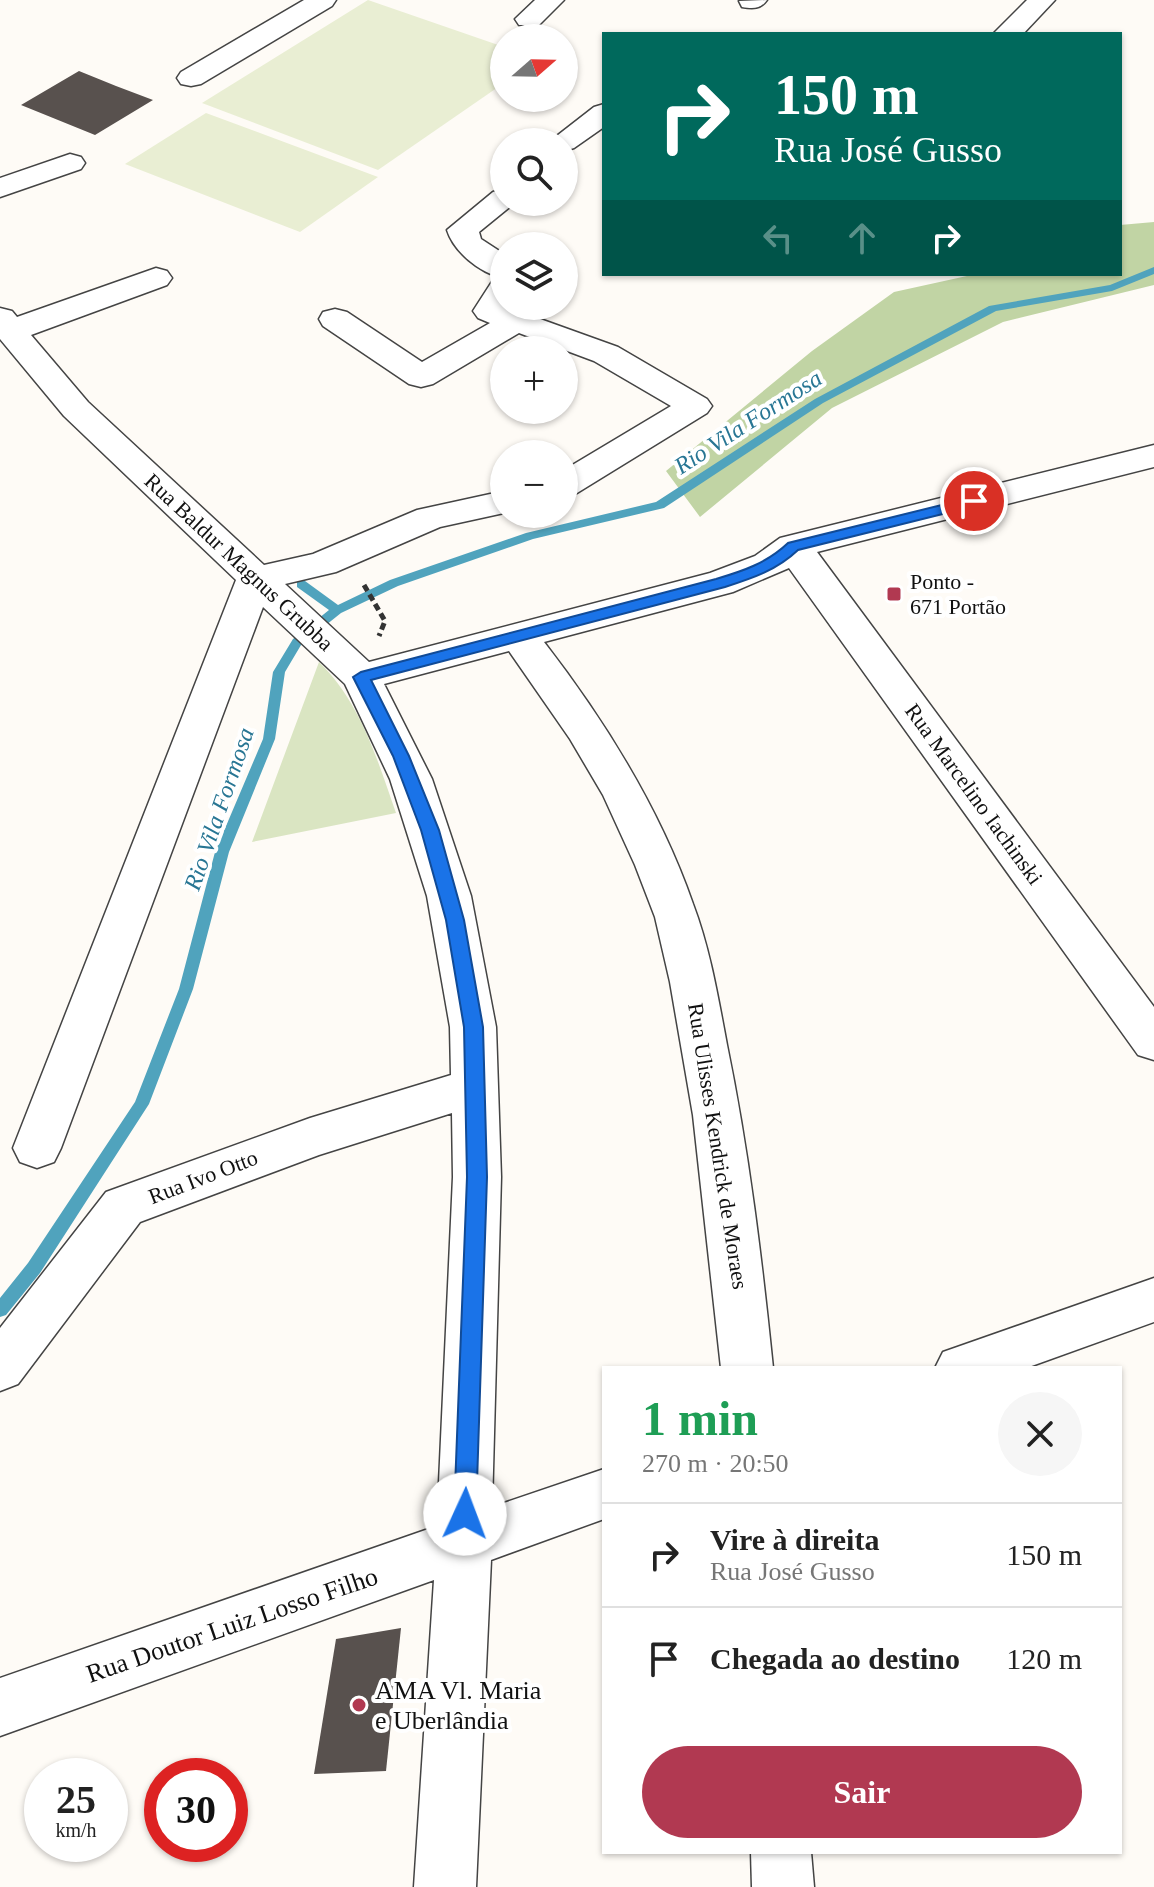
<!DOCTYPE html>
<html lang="pt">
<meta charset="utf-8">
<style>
body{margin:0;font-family:"Times New Roman",serif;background:#f6f6f6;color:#222;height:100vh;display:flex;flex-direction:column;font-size:30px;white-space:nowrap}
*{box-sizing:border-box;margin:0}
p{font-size:26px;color:#767676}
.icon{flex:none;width:44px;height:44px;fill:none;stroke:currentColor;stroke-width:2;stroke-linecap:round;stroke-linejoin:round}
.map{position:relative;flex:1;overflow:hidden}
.sheet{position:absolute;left:602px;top:1366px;width:520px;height:488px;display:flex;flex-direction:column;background:#fff;border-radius:0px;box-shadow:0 2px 6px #0004}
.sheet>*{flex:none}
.banner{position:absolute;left:602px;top:32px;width:520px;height:244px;border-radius:0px;box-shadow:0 2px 6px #0004;background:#00695c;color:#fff;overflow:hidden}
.needle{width:52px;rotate:70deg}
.buttons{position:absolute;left:490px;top:24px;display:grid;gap:16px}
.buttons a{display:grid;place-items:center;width:88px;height:88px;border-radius:50%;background:#fff;box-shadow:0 2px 6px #0004;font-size:40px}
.speed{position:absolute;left:24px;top:1758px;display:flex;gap:16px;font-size:40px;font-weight:700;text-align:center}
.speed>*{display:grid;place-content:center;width:104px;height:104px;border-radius:50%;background:#fff;box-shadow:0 2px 6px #0004;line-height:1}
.speed small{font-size:20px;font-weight:400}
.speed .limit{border:12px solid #d22;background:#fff;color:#111}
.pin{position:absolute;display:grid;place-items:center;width:68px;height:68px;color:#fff;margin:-34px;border:4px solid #fff;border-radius:50%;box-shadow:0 2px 8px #0007}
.me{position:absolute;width:88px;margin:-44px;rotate:2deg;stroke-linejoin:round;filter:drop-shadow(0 0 6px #0008)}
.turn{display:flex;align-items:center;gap:28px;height:168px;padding:0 40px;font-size:36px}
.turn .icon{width:104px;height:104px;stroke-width:2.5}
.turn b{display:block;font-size:56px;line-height:68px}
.lanes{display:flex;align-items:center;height:76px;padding:0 40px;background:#0003;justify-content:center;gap:40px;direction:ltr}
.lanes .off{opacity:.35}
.round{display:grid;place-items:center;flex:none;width:84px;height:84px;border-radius:42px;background:#f6f6f6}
.headline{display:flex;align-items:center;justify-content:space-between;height:136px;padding:0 40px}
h1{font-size:48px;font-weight:600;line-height:60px;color:#1e9e55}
.button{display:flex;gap:16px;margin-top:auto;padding:16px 40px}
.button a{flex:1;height:92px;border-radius:48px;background:#b13951;color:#fff;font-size:32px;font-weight:600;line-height:92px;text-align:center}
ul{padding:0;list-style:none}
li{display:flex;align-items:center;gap:24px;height:104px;padding:0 40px;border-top:2px solid #e0e0e0}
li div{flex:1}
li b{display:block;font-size:30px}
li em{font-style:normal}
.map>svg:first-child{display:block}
.green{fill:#dae5c2}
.forest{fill:#c1d4a4}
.pitch{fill:#e9eed3}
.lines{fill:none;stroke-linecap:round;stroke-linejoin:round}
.stream{fill:#50a3bd;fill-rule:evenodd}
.building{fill:#58514e}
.minor-casing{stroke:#444;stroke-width:3}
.path{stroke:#333;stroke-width:5;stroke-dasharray:7 4;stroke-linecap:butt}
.minor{fill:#fff;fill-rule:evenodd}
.route{fill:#1a73e8;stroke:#114b97;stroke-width:2}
.poi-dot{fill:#b13951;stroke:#fff;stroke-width:3}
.labels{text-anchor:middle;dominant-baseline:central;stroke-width:8;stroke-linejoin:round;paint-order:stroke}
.street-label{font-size:22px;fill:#111;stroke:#fff}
.poi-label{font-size:22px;fill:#111;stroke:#fff;text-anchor:start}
.water-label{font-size:24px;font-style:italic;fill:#287694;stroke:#fff}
.near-street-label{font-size:26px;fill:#111;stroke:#fff}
.near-poi-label{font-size:26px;fill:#111;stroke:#fff;text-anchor:start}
</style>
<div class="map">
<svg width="1154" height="1887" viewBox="0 0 1154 1887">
<rect width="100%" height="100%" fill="#fefbf6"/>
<path class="green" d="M319 662C361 703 377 759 396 813L252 842Z"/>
<polygon class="forest" points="1154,222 1154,285 1003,322 832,408 700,517 666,471 812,351 894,292 976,274 1120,274 1120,225"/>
<g class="pitch">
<polygon points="368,0 504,47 504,83 378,170 202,103"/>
<polygon points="206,113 378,177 300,232 125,164"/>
</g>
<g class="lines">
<polygon class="stream" points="1154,267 1154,274 1112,291 996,311 823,403 664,508 533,539 398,586 341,613 301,645 285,672 275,739 229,852 193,989 149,1104 40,1273 6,1315 0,1317 0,1298 28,1263 135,1102 179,989 215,852 263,739 273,672 293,639 329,610 297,587 297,581 305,581 338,605 390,580 526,533 656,502 815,399 989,306 1110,285"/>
</g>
<g class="building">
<polygon points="79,71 116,86 153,100 95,135 21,105"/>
<polygon points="401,1628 386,1771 314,1774 336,1639"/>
</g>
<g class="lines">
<g class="minor-casing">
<g id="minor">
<polygon points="304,0 336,0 332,6 201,84 191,86 181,84 177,78 181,72"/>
<polygon points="535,0 564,0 539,25 519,25 515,19"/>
<path d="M767 0C761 9 753 9 742 7L739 1Z"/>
<polygon points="1027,0 1055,0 1023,34 993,34"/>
<polygon points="604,104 604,127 574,148 564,151 564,142 549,142 594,107"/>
<polygon points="70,154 81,157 85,163 81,169 0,197 0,178"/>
<path d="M504 189V202H516L479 232 481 239 504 254V306L618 347 707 399 712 406 707 413 577 493 564 496V470L671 406 594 361 519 333 433 384 421 387 409 384 323 326 319 319 323 312 335 309 347 312 422 362 490 323 478 318 473 311 493 280 502 278C479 272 454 252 447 230L493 192Z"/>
<path d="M156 268 167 271 172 278 167 285 31 335 88 402 264 565 313 554 417 510 504 491V513L440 527 336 572 285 584 369 662 710 573 755 556 780 538 1154 445V467L817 552 1154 1007V1060L1138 1055 789 568 733 592 544 642C605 721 660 809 693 904 710 949 718 997 727 1045 749 1152 762 1260 773 1368H721L693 1115 670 982 655 917 635 865 603 795 570 739 509 651 384 684 432 779 471 896 496 1027 501 1177 492 1507 604 1469V1519L491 1560 476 1887H414L434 1580 0 1736V1678L437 1526 453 1177 452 1113 319 1155 140 1222 18 1384 0 1391V1328L106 1192 310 1118 451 1075 450 1027 427 896 390 779 345 684 263 607 61 1148 54 1162 37 1168 20 1162 13 1148 236 580 64 416 0 339V308L12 311 17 317Z"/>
<polygon points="1154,1278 1154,1322 1026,1368 935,1368 943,1352"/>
<polygon points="751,1852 811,1852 814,1887 752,1887"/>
</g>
</g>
<polyline class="path" points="364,585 385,621 379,636"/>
<use href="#minor" class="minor"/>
</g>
<path class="route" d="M974 497 979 498V505L798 550C777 570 753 578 725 587L371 680 409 756 439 830 464 920 483 1027 487 1177 476 1514 473 1522 465 1525 457 1522 454 1514 467 1177 464 1027 446 920 421 830 393 756 353 677 361 672 716 579C743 571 767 563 788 543Z"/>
<g class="poi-dot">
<rect x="886" y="586" width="16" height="16" rx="4"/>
<circle cx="359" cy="1705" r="8"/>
</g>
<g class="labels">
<g class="street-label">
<text transform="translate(239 562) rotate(43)">Rua Baldur Magnus Grubba</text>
<text transform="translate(974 794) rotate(54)">Rua Marcelino Iachinski</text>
<text transform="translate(718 1146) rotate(81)">Rua Ulisses Kendrick de Moraes</text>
<text transform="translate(203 1177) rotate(-21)">Rua Ivo Otto</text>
</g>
<g class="poi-label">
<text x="910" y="581">Ponto -<tspan x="910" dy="25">671 Portão</tspan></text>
</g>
<g class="water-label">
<text transform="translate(748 422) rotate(-33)">Rio Vila Formosa</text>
<text transform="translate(219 809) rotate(-71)">Rio Vila Formosa</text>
</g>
<g class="near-street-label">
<text transform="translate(232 1625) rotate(-19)">Rua Doutor Luiz Losso Filho</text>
</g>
<g class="near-poi-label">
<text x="375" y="1690">AMA Vl. Maria<tspan x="375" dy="30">e Uberlândia</tspan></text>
</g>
</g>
</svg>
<div class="buttons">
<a><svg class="needle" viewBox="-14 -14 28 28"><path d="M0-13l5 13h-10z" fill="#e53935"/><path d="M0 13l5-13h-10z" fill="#767676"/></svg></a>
<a><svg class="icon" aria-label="search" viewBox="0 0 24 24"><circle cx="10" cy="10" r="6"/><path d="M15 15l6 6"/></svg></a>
<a><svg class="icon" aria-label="layers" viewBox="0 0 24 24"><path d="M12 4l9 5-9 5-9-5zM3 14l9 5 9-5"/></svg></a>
<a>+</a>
<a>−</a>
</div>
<div class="speed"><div>25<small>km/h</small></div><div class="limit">30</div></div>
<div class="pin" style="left:974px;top:501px;background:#d93025"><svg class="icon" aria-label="arrive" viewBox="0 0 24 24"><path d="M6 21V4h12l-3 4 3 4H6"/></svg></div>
<svg class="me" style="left:465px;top:1514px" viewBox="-20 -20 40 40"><circle r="19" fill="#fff"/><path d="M0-13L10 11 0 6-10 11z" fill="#1a73e8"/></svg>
<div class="banner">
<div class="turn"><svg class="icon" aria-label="right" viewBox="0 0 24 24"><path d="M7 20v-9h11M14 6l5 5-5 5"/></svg><div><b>150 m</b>Rua José Gusso</div></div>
<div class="lanes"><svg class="icon off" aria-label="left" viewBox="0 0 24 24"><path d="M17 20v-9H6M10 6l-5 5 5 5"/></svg><svg class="icon off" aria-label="ahead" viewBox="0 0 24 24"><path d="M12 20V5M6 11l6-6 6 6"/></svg><svg class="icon" aria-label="right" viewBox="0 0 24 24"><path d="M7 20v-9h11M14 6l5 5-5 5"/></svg></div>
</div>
<section class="sheet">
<div class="headline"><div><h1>1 min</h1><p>270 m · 20:50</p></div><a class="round"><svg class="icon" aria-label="close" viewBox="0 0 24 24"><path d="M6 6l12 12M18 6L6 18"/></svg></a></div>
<ul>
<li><svg class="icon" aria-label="right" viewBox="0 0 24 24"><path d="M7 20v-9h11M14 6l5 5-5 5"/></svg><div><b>Vire à direita</b><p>Rua José Gusso</p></div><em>150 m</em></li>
<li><svg class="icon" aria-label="arrive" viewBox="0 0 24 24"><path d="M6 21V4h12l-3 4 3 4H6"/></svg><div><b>Chegada ao destino</b></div><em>120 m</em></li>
</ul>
<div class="button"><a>Sair</a></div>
</section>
</div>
